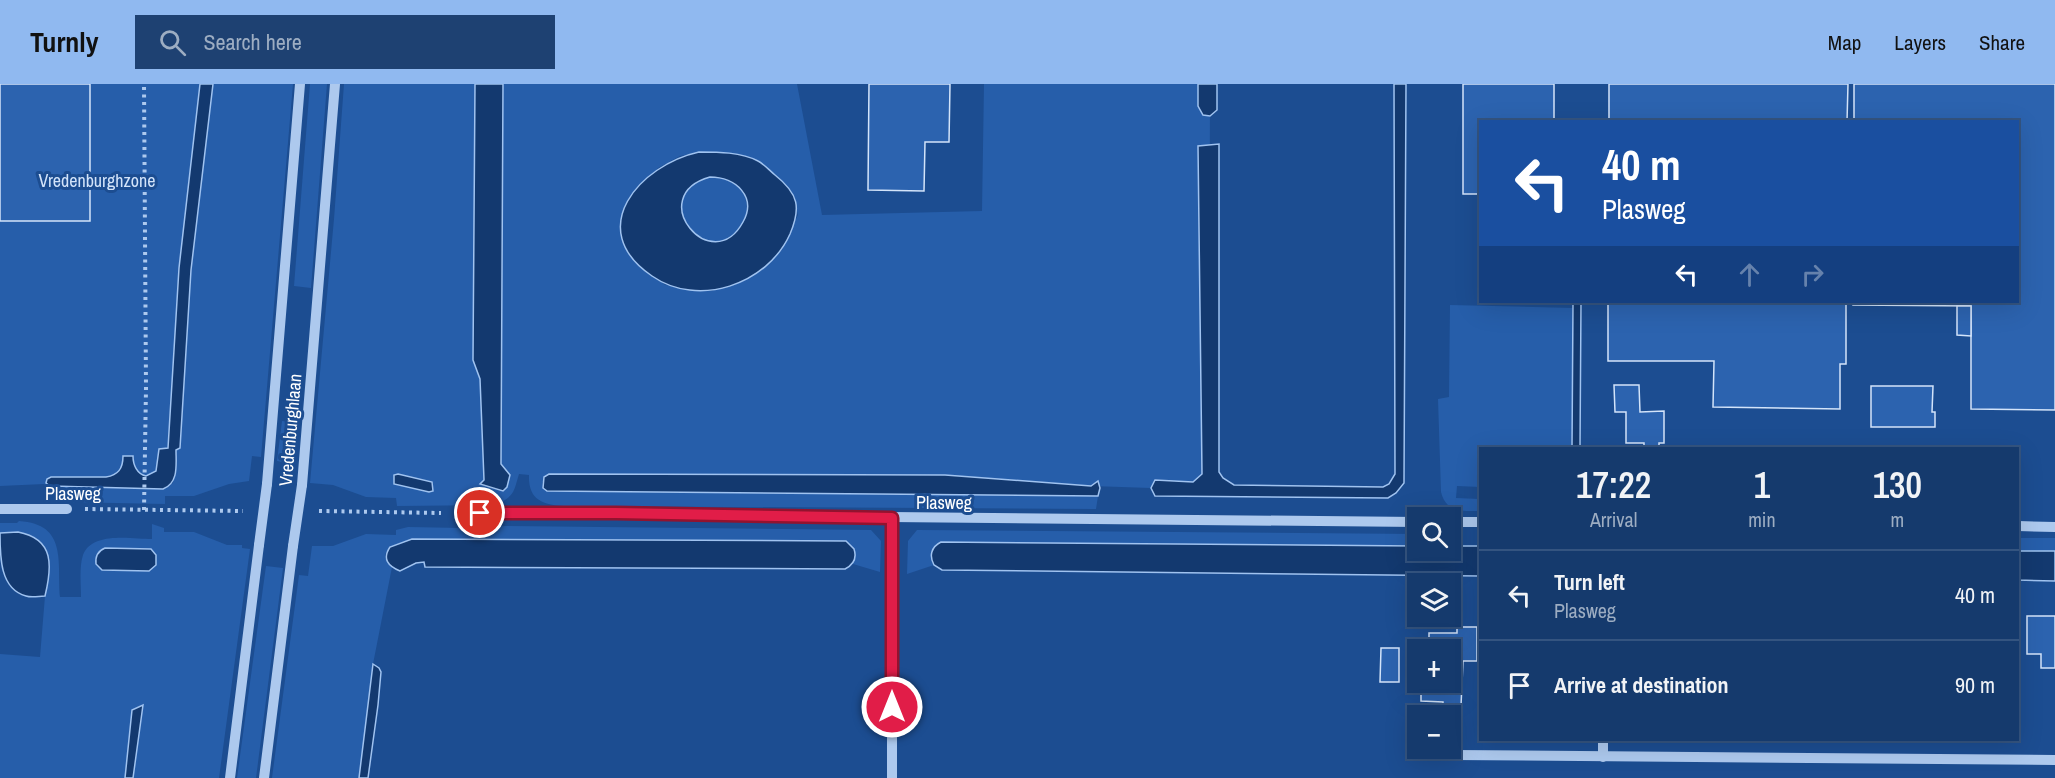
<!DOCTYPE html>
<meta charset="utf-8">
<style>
body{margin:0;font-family:"Archivo Narrow",sans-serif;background:#1e4172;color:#f1f3f6;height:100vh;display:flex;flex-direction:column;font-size:22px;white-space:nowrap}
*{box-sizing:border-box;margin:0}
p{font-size:20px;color:#9dadc2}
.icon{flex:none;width:33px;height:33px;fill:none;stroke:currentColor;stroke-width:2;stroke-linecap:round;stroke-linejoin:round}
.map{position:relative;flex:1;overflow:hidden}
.drawer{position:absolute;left:1479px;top:363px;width:540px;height:294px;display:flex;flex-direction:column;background:#153a6d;border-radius:0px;box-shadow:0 6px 24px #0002,0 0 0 2px #345480}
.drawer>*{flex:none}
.top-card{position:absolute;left:1479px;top:36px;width:540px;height:183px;border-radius:0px;box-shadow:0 6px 24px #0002,0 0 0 2px #345480;background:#1a4fa0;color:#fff;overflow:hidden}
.buttons{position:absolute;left:1407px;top:423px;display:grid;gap:12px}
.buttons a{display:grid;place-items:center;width:54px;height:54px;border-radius:0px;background:#153a6d;box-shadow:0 6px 24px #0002,0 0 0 2px #345480;font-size:30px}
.pin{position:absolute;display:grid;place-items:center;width:51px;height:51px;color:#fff;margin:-26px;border:3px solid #fff;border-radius:50%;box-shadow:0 2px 6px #0007}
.me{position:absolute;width:66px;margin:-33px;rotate:0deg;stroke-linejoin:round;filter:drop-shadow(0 0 4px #0008)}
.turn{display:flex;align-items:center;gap:21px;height:126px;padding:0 24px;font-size:27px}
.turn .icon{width:78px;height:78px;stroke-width:2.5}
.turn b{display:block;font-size:42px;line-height:51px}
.lanes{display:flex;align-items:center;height:57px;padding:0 24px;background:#0003;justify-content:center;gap:30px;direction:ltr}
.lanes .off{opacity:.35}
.eta{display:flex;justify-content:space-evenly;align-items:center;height:102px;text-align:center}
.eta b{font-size:36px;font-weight:600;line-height:42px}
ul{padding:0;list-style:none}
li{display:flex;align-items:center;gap:18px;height:90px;padding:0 24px;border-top:2px solid #345480}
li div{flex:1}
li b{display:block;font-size:22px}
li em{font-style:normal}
header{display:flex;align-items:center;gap:36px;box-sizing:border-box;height:84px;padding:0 30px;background:#90b9f0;color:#111}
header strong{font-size:28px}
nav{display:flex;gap:33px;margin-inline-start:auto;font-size:21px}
.search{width:420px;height:54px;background:#1e4172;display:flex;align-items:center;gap:15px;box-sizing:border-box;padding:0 21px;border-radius:0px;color:#9dadc2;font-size:22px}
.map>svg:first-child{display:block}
.green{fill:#265eaa;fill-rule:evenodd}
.water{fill:#13396f;stroke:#a0c3f0;stroke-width:1.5;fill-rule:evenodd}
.building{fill:#2c63af;stroke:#d3e4fa;stroke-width:1.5}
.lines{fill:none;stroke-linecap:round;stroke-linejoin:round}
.path{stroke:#adc9ee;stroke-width:4;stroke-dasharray:3 4.5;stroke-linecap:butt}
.minor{stroke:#adc9ee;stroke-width:10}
.minor-bridge{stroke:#adc9ee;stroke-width:10}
.route-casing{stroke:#92132f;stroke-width:15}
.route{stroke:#e11d48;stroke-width:10}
.labels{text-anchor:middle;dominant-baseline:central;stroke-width:6;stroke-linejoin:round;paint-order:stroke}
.park-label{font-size:18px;fill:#d3e4fa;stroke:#1c4d91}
.street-label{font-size:18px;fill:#fff;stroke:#1c4d91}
</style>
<header>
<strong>Turnly</strong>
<div class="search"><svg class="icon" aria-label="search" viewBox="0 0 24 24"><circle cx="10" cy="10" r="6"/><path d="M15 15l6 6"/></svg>Search here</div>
<nav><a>Map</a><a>Layers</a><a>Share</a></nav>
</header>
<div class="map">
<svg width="2055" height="694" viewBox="0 0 2055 694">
<rect width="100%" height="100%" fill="#1c4d91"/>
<g class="green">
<polygon points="0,0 204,0 168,364 161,401 48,400 50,402 163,405 173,399 176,365 180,364 191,186 213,0 293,0 261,373 252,372 249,397 229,400 194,412 165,412 165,420 65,418 49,406 44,400 0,402"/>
<polygon points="310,0 327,0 311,204 294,202"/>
<path d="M344 0H475L473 276 480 295 484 396 487 402 500 407 507 403 510 391 501 381 503 0H797L822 131 982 127 984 0H1210L1209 406 1092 402 945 391 549 390 542 399 543 404 547 407 1098 412 1096 425 564 422C543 421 528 416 529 391L519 390C513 410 515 410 497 421L397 422 396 414 366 413 333 401 310 399 334 135ZM699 68 782 97 792 108 798 131 782 166 712 207 665 201 628 169 621 150V131L658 84 680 72Z"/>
<path d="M710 93C716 93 723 93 729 95 745 101 751 124 743 139 712 195 643 112 710 93Z"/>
<path d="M1450 221 1573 224 1572 364H1480V403L1457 402 1456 414 1480 415V427C1463 427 1446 429 1441 408L1438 315 1449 313Z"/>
<polygon points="282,337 299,339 294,380 277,377"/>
<path d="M19 437C68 440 57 479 60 513H81C81 500 79 483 83 471 92 447 132 455 152 455V440L164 444V448H194L227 461H242V464L250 465 219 694H133L142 621 132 626 125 694H0V570L40 573 45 512 49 493 50 475 44 463 37 455 28 450 0 449V439H17Z"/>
<path d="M505 442 871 446 881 457 880 488 853 480 855 468 546 455H412C399 459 373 466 392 483L373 580 359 694H272L299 491 308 492 312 462H333L366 450 396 451V446L408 443 462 444Z"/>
<path d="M917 446 1417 450V462L941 458C931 463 929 472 934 481L907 490 908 457Z"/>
<rect x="2018" y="454" width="37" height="13"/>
<polygon points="266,482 283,484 256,694 237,694"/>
</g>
<g class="water">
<path d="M200 0H213L191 186 180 364 176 366C176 380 179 399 163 405L50 402 46 399 47 395 51 393H106C118 391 123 385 123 372H133C133 381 137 390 146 392L156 387 159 365 168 364 179 184Z"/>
<polygon points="475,0 503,0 501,380 510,391 507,403 503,407 480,400 484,396 480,295 473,276"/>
<polygon points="1198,0 1217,0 1217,26 1210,32 1203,31 1198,22"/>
<polygon points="1394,0 1406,0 1404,399 1396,409 1388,414 1155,412 1151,404 1155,396 1193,398 1202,390 1198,62 1219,60 1219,388 1223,394 1234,401 1383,403 1389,400 1395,390"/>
<path d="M699 68C718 68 741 68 758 77 764 80 770 87 775 91 799 110 801 124 790 150 767 201 698 224 652 192 583 145 640 81 699 68ZM710 93C736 93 757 113 743 138 712 195 643 112 710 93Z"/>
<polygon points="1573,218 1581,218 1580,364 1572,364"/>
<polygon points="398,390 432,398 433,407 429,408 394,400 394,391"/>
<polygon points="549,390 945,391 1091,402 1098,397 1100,404 1098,412 547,407 543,404 544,393"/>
<path d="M18 448C55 455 52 483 45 512 39 512 32 514 26 512 0 505 0 473 0 449Z"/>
<path d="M412 455 846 457 854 465C857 474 853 481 845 485L425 483 424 478 416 479 400 487C388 482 382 475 390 463Z"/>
<path d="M941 458 1417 462 1418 466H1450L1451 462H1480V492L942 486 934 481C929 472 931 463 941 458Z"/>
<path d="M105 464 151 465 156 471V481L149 487 102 486 96 480C95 472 98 467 105 464Z"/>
<polygon points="2018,467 2055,467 2055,497 2018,496"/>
<polygon points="373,580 379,584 381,588 378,621 368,694 359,694"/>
<polygon points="143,621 133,694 125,694 132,626"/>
</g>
<g class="building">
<rect x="0" y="0" width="90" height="137"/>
<polygon points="869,0 950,0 949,58 925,58 924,107 868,106"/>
<polygon points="1463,0 1554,0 1554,38 1480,38 1480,110 1463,110"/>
<polygon points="1609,0 1848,0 1847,38 1609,38"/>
<polygon points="1854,0 2055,0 2055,326 1971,325 1971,222 1853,221 1853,218 2018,218 2018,38 1854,38"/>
<polygon points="1608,218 1846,218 1846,280 1840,280 1840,325 1713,323 1714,277 1608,277"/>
<polygon points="1957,222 1971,222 1971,252 1957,251"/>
<polygon points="1614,301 1639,301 1640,328 1664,327 1664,359 1659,359 1659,362 1644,363 1644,359 1626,359 1626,328 1615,328"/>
<polygon points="1871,302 1933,302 1932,328 1935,328 1935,343 1871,343"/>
<polygon points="2027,532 2055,532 2055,584 2041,584 2041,570 2027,570"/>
<polygon points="1457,543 1477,543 1477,577 1463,577 1461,622 1443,622 1443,618 1421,617 1421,604 1418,604 1418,598 1450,598 1450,566 1429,566 1429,549 1457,549"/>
<polygon points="1381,564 1399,564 1399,598 1380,598"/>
</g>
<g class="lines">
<g class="path">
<polyline points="85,425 243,427"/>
<polyline points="144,426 146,304 144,0"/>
<polyline points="319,427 441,429"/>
</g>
<g class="minor">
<polyline points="267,400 300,0"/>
<polyline points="302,401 335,0"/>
<polyline points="0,425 67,425"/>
<polyline points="459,429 1418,438"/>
<polyline points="1450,438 1480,438"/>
<polyline points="2018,442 2055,443"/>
<polyline points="1452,671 2055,676"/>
<polyline points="1603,673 1603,656"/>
<polyline points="230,694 259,461"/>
<polyline points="264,694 293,462"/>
<polyline points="892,694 892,434"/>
</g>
<g class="minor-bridge">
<polyline points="259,461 267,400"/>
<polyline points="293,462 302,401"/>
</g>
</g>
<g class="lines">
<g class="route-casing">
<polyline id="route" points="480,429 616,429 892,434 892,623"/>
</g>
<use href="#route" class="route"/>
</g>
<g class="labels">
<g class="park-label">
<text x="97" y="96">Vredenburghzone</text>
</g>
<g class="street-label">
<text transform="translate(290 346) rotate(-85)">Vredenburghlaan</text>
<text x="73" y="409">Plasweg</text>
<text x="944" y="418">Plasweg</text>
</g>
</g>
</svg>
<div class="buttons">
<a><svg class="icon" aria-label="search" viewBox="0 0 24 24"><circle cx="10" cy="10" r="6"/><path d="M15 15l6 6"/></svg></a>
<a><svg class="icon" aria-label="layers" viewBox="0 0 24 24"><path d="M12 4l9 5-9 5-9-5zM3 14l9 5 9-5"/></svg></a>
<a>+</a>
<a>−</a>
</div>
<div class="pin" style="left:480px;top:429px;background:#d93025"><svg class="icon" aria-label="arrive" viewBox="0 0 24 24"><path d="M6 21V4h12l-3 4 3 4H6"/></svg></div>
<svg class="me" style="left:892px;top:623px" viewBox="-20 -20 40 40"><circle r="17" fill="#e11d48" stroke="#fff" stroke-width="3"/><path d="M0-11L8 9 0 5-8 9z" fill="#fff"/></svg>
<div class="top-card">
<div class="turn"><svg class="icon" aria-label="left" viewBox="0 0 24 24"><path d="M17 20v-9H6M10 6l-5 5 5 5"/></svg><div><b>40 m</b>Plasweg</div></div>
<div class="lanes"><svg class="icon" aria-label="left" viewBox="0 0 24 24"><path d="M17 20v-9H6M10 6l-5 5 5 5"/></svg><svg class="icon off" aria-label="ahead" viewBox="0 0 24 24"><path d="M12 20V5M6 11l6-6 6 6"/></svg><svg class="icon off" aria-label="right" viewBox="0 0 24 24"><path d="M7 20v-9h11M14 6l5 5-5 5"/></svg></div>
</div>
<section class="drawer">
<div class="eta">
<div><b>17:22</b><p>Arrival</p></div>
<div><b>1</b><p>min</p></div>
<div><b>130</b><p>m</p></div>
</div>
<ul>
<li><svg class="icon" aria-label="left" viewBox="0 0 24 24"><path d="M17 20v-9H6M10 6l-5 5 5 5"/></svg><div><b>Turn left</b><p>Plasweg</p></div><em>40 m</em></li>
<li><svg class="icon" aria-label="arrive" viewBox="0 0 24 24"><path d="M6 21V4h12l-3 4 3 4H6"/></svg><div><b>Arrive at destination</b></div><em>90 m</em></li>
</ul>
</section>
</div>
